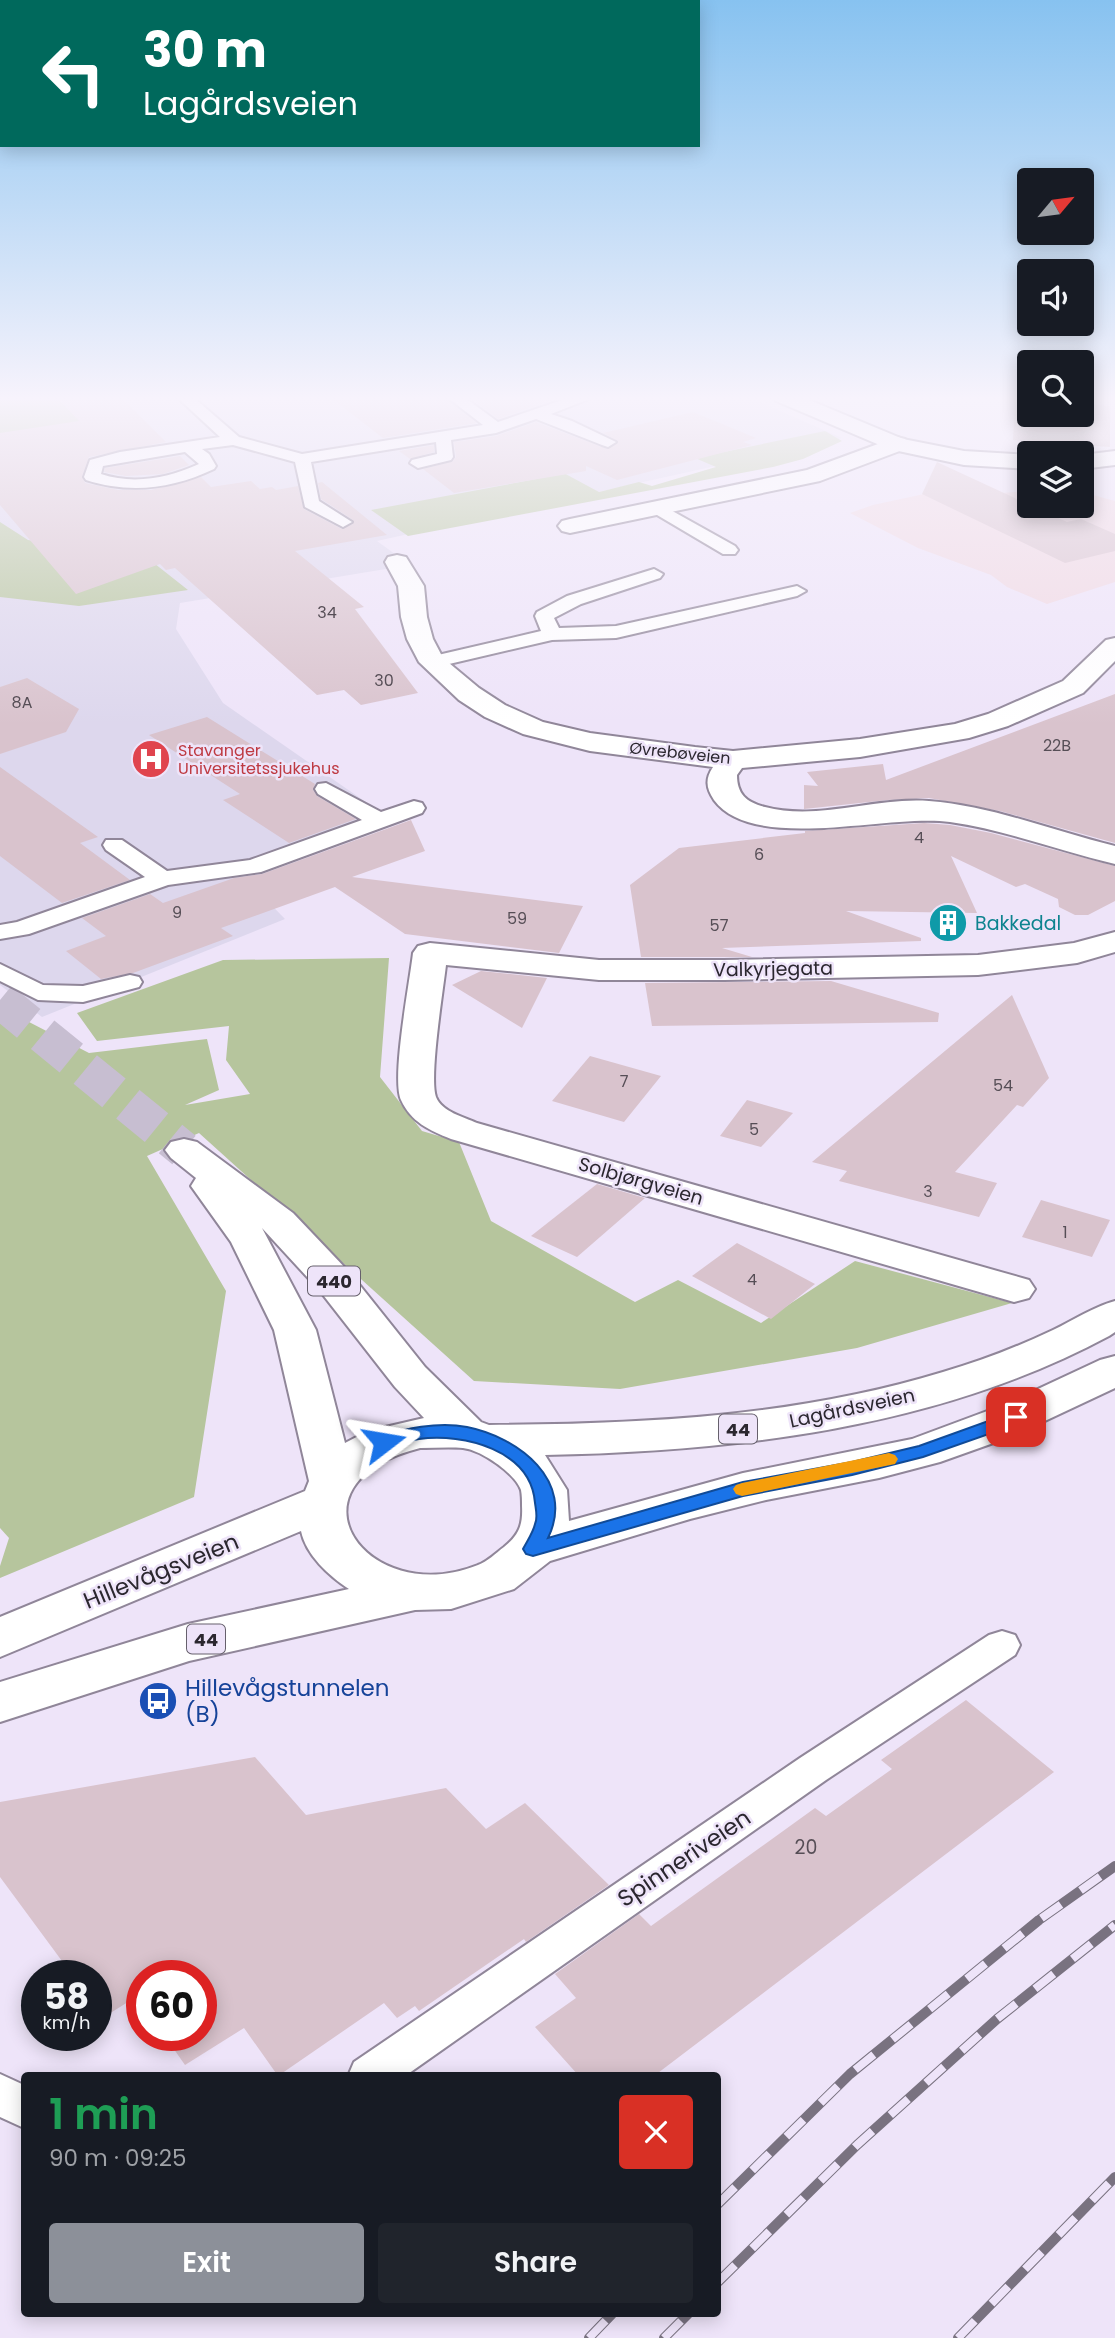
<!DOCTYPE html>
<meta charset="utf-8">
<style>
body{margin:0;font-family:Poppins,sans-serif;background:#20242c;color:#f1f3f6;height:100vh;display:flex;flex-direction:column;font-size:26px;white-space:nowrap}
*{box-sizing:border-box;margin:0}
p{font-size:23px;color:#9ea1a6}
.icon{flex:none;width:38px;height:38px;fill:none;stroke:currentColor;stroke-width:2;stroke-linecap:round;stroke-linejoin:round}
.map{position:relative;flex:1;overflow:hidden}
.details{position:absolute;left:21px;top:2072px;width:700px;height:245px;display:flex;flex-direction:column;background:#171b24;border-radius:7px;box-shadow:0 4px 18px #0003}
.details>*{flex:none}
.hud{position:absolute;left:0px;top:0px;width:700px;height:147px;box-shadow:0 4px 18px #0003;background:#00695c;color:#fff;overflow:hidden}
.needle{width:46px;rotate:61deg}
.buttons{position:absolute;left:1017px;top:168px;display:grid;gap:14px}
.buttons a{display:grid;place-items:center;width:77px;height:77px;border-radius:7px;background:#171b24;box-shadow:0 4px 18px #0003;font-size:35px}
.speed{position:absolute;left:21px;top:1960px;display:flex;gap:14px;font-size:35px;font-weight:700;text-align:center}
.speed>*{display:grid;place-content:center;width:91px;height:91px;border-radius:50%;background:#171b24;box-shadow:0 4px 18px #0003;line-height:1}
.speed small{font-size:18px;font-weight:400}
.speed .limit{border:10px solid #d22;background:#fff;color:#111}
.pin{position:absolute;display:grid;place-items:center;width:60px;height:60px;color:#fff;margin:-30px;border-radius:14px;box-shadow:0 4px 10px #0006}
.me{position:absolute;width:77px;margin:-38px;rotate:76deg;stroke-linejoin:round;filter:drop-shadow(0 0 5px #0008)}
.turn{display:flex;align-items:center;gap:24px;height:147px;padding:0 28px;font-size:32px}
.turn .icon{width:91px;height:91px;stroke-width:2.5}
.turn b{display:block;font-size:49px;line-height:60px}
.round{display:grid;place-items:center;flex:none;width:74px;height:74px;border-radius:7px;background:#20242c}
.summary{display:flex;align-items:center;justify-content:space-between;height:119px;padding:0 28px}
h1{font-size:42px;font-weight:600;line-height:52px;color:#1e9e55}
.primary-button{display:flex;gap:14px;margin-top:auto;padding:14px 28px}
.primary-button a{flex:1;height:80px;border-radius:7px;background:#8c9099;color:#fff;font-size:28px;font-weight:600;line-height:80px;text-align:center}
.primary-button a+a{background:#20242c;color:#f1f3f6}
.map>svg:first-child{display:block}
.education{fill:#f0d8e2}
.medical{fill:#ddd7ed}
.green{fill:#b6c59d}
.building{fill:#d9c3cd}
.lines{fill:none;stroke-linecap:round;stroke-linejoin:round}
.primary-tunnel{stroke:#c7bed1;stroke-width:37;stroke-dasharray:37 18;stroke-linecap:butt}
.lane-casing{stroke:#908699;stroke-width:4}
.street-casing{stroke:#908699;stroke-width:4}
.secondary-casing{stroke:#908699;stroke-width:4}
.primary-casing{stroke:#908699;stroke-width:4}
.lane{fill:#fff;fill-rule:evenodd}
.street{fill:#fff;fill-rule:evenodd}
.secondary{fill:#fff;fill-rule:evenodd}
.primary{fill:#fff;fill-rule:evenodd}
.rail-casing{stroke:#797280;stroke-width:10}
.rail{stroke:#eee4f9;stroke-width:8;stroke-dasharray:24;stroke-linecap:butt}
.route{fill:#1a73e8;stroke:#114b97;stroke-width:2}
.slow{fill:#f59e0b}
.labels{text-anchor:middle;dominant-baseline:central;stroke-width:5;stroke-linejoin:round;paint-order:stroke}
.number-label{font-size:16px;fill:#564e56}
.far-health-label{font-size:16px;fill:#be3a42;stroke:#eee4f9;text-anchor:start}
.far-street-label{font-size:16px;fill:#2b272f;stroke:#eee4f9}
.shield{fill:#eee4f9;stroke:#66606c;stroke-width:2}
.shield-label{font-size:18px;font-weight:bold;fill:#2b272f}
.culture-label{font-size:19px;fill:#0d838f;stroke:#eee4f9;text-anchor:start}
.street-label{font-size:19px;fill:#2b272f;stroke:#eee4f9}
.near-number-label{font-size:19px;fill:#564e56}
.near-street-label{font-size:23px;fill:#2b272f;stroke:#eee4f9}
.near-transit-label{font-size:23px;fill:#164399;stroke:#eee4f9;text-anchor:start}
</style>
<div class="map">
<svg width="1115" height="2338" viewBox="0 0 1115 2338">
<rect width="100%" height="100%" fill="#eee4f9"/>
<polygon class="education" points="938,491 964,496 1029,491 1029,506 1082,506 1082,492 1115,501 1115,582 1047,604 1007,587 991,575 918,548 850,513 873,505"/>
<polygon class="medical" points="0,397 748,397 842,438 377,541 410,565 180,603 176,629 223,703 383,814 240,873 285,919 42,1017 0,985"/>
<g class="green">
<polygon points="0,397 56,397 84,425 0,438"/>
<polygon points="825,431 842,441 803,459 773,467 408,536 371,510 536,479 560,471 599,492 639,482 652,486 716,467 695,458"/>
<polygon points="0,522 28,540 74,548 126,541 188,590 79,606 0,597"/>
<polygon points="389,958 380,1077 422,1131 459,1142 491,1221 635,1302 678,1280 761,1323 855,1261 1012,1303 857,1348 620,1389 474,1381 199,1133 147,1156 226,1291 194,1497 0,1578 0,1566 9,1538 0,1528 0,1007 89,1053 207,1039 219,1090 185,1105 250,1094 226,1060 229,1026 97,1041 77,1013 223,960"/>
</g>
<g class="building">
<polygon points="57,397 121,397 166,442 89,457 82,476 85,483 118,490 151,490 201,477 211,487 251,481 260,489 272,487 276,490 298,486 304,509 342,529 353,524 353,520 321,499 318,483 322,482 387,535 295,551 364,607 355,609 418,693 361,705 344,690 317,695 175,568 166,570 160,564 76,594 0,505 0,433 79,421"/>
<polygon points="330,397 445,397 477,423 383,438"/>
<polygon points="469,397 562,397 498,419"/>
<polygon points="1015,400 1029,401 1029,415 1082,415 1082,404 1110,406 1110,447 1013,440"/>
<polygon points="693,412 756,438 743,442 752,445 617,480 586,466 586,471 454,493 423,469 453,461 456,457 454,442 496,436 536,422 607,449 618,441 603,433"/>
<polygon points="434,445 434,452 410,459 399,451"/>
<polygon points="180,456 189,465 163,474 126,476 104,472 105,468"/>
<polygon points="937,462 1067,522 1081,519 1115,534 1115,551 1065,563 922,494"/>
<polygon points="27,678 79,709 66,732 0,754 0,687"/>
<polygon points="1115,694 1115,843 1000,811 929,798 888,800 804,809 804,785 818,786 807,772 883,764 886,780"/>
<polygon points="207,717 315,784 313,790 317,796 356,819 289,843 223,800 240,794 149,735"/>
<polygon points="0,767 98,837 80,843 130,880 62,903 0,856"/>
<polygon points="411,820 425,851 352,877 583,906 559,953 405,934 335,887 221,928 233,936 133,973 101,979 66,951 106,936 82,918 150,894 163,903 234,878 262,874"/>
<polygon points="924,823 950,825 991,833 1115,866 1115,901 1088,915 1075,915 1059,907 1058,899 1025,884 1016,887 951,856 977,913 846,911 921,938 921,941 722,948 752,957 641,957 630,885 679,848 805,833 805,831"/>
<polygon points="481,971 547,978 522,1028 452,985"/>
<polygon points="831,981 939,1013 938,1022 652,1026 645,983"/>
<polygon points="1012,995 1049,1078 1023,1107 1017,1105 955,1172 997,1183 979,1217 839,1181 847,1171 812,1162"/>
<polygon points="590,1056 661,1076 624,1122 552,1101"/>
<polygon points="747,1100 793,1113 761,1147 720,1136"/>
<polygon points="597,1184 645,1198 577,1257 531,1236"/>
<polygon points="1041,1200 1110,1220 1092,1257 1022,1237"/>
<polygon points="737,1243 787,1269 815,1284 771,1319 692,1276"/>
<polygon points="966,1700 1054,1772 654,2076 579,2076 535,2027 576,1998 555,1974 639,1914 651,1926 815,1808 826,1816 892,1769 881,1760"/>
<polygon points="255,1757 306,1815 446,1788 486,1829 525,1803 609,1885 526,1942 524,1939 419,2011 415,2006 397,2018 384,2003 278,2076 244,2028 185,2065 164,2035 201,2035 201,1976 142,1976 142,2004 136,1997 104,2017 96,2007 96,1976 73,1976 0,1877 0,1802"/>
</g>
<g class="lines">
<polyline class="primary-tunnel" points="0,1000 184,1150"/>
<g class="lane-casing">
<g id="lane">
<path d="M177 397H193L239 437 302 454 483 425 447 397H464L498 422 571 397H594L551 414 572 421 616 442 608 447 602 445 536 419 496 433 451 440 453 457 451 460 418 468 410 463 412 460 437 454 436 442 311 462 319 501 352 522 343 527 305 507 295 462 233 445 202 449 209 454 216 466 214 469C172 489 130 494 86 480L84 477 90 460 120 452 220 437ZM185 452 199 464C168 478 134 485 101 474L103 466Z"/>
<polygon points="658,503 735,546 738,550 735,554 723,554 652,512 650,508"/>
<polygon points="654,569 663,574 660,578 581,604 554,618 559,628 616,626 797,586 806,591 797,596 616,638 552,640 432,668 422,662 425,658 541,631 535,616 537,612 567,596"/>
<polygon points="326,783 381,812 414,801 422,803 425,808 422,813 261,872 168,885 29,934 0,939 0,925 17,922 145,877 106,850 103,845 106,840 122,840 167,871 250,860 362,820 318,794 315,789 318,784"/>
<polygon points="0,964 43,985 83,986 130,975 139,977 142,982 139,987 83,1002 38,1000 0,981"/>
<polygon points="1002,1631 1015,1635 1020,1645 1015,1655 826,1780 405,2076 348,2076 354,2062 800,1758 989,1635"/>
<polygon points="0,2074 24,2085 24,2128 0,2117"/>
</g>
</g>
<g class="street-casing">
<g id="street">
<polygon points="897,437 905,439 908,444 905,449 820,481 570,533 562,531 558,526 562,521 570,519 807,470"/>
<path d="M397 555 406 557 424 586 427 617 433 639 443 658 479 688 505 705 543 722 590 733 695 747 733 751 860 739 955 724 988 714 1063 681 1106 640 1115 638V661L1083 693 1008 726 969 738 860 757 742 768 737 775C737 794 746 802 765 807 818 821 875 797 929 801 993 806 1053 831 1115 846V864C1060 851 1006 830 950 822 889 813 754 854 714 800 706 788 705 779 713 767L590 751 523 734 485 717 459 700 419 662 407 639 401 617 398 586 385 562 388 557Z"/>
<path d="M1115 932V952L1077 963 978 975 724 980H599L446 965C443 991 429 1077 436 1097 442 1112 464 1117 477 1123L1029 1280 1035 1289 1029 1298 1014 1302 451 1139C429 1130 411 1122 401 1100 391 1078 410 981 413 953L418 946 430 943 599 960H724L978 955 1074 943Z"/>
</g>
</g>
<g class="secondary-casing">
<g id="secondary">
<polygon points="773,397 802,397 903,439 964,451 1029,455 1029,469 964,465 889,449 776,401"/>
<polygon points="1115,451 1115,465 1082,469 1082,455"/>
</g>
</g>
<g class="primary-casing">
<path id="primary" d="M184 1139 197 1142 293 1213 350 1273 425 1367 481 1422 489 1425C642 1424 796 1417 943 1372 981 1361 1017 1347 1053 1330 1074 1320 1093 1307 1115 1301V1332L1109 1336C938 1428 737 1451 545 1455L567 1490 569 1521 743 1473 912 1439 1006 1404 1100 1360 1115 1356V1388L1013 1436 940 1462 879 1478 766 1500 690 1519 550 1561 514 1589 451 1609 415 1610 189 1661 0 1722V1682L188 1624 349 1589C329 1576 306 1555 301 1531L0 1657V1617L305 1491 309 1481 274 1330 231 1242 191 1186 196 1178 171 1158 165 1150 171 1142ZM262 1228 320 1291 395 1387 424 1418 368 1431 345 1443 316 1330ZM420 1448C434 1448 449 1447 463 1448 481 1450 515 1473 521 1490 522 1495 522 1501 522 1506 523 1525 519 1535 504 1547 496 1553 487 1562 478 1565 366 1610 278 1484 420 1448Z"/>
</g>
<use href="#lane" class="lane"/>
<use href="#street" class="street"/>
<use href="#secondary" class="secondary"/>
<use href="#primary" class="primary"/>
<g class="rail-casing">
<g id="rail">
<polyline points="718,2204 850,2074 1039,1920 1115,1866"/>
<polyline points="718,2282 857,2145 997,2019 1115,1925"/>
<polyline points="589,2338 612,2314"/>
<polyline points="664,2338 688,2314"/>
<polyline points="958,2338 1115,2177"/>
</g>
</g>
<use href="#rail" class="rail"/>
</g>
<linearGradient id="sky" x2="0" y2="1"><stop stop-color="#87c2f0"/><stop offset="0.55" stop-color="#f7f3fc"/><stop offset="1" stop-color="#f7f3fc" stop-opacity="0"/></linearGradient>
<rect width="1115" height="725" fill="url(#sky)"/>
<path class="route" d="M1016 1411 1023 1413 1025 1417 1023 1422 923 1457 852 1475 743 1496 533 1556 526 1554 523 1549C527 1541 533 1533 535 1524 538 1518 536 1510 535 1503 531 1450 464 1433 419 1439 406 1441 391 1450 377 1446L374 1442 377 1437C405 1429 437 1421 467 1427 518 1437 576 1481 548 1538L743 1482 852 1462 919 1446Z"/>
<polygon class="slow" points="889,1453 895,1455 898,1459 895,1464 742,1496 736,1494 733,1489 736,1485 742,1483"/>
<defs>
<g id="hospital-disc" transform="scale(2.0125)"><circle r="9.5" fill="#e0444e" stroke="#eee4f9"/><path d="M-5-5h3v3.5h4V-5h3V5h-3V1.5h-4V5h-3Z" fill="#fff"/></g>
<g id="building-disc" transform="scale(2.0125)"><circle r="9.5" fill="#0f9aa8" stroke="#eee4f9"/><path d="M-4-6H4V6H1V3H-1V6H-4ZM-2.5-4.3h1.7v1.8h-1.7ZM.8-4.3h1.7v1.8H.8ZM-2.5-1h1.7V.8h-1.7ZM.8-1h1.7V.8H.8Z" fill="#fff"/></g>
<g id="bus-disc" transform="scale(2.0125)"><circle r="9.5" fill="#1a4fb4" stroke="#eee4f9"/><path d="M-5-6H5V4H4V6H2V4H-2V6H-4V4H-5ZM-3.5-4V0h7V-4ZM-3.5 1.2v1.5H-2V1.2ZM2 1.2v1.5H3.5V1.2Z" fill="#fff"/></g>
</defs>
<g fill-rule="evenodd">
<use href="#hospital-disc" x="151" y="759"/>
<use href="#building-disc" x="948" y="923"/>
<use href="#bus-disc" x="158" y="1701"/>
</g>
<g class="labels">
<g class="number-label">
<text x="327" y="612">34</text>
<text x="384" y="680">30</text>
<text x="22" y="702">8A</text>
<text x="1057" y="745">22B</text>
<text x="919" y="837">4</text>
<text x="759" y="854">6</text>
<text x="177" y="912">9</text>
<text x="517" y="918">59</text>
<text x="719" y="925">57</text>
<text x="624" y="1081">7</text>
<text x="1003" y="1085">54</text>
<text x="754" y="1129">5</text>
<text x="928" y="1191">3</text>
<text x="1065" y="1232">1</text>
<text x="752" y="1279">4</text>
</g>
<g class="far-health-label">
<text x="178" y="750">Stavanger<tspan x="178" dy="18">Universitetssjukehus</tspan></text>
</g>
<g class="far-street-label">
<text transform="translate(680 753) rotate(6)">Øvrebøveien</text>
</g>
<g class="shield">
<rect x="308" y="1266.5" width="52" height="29" rx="5"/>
<rect x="719" y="1414.5" width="38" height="29" rx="5"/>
<rect x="187" y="1624.5" width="38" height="29" rx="5"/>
</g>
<g class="shield-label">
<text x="334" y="1281">440</text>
<text x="738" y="1429">44</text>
<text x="206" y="1639">44</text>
</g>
<g class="culture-label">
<text x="975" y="923">Bakkedal</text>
</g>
<g class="street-label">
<text transform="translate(773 969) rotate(-1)">Valkyrjegata</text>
<text transform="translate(641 1181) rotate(16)">Solbjørgveien</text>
<text transform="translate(852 1408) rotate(-12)">Lagårdsveien</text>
</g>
<g class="near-number-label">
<text x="806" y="1847">20</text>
</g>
<g class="near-street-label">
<text transform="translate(161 1571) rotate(-22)">Hillevågsveien</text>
<text transform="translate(684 1858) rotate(-34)">Spinneriveien</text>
</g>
<g class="near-transit-label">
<text x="185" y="1688">Hillevågstunnelen<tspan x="185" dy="26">(B)</tspan></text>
</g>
</g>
</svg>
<div class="buttons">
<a><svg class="needle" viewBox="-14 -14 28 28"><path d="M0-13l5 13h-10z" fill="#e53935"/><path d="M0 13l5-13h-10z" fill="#9ea1a6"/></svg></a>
<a><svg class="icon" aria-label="sound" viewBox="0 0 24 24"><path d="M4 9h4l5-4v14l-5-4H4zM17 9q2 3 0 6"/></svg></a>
<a><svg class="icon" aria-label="search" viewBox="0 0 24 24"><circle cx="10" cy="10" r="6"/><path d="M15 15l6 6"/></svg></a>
<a><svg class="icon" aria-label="layers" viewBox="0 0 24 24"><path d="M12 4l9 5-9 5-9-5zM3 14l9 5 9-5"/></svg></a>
</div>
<div class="speed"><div>58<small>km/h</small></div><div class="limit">60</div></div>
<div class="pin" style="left:1016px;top:1417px;background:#d93025"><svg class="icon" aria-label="arrive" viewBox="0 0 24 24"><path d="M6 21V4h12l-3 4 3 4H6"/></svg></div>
<svg class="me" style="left:384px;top:1442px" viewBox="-20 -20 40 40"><path d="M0-17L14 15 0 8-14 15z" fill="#1a73e8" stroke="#fff" stroke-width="4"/></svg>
<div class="hud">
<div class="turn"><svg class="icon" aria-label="left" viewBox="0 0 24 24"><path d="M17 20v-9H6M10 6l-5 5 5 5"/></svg><div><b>30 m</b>Lagårdsveien</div></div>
</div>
<section class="details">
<div class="summary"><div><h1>1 min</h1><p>90 m · 09:25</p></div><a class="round" style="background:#d93025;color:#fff"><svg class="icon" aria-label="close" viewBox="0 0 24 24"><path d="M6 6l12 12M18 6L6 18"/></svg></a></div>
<div class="primary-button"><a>Exit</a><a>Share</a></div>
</section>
</div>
